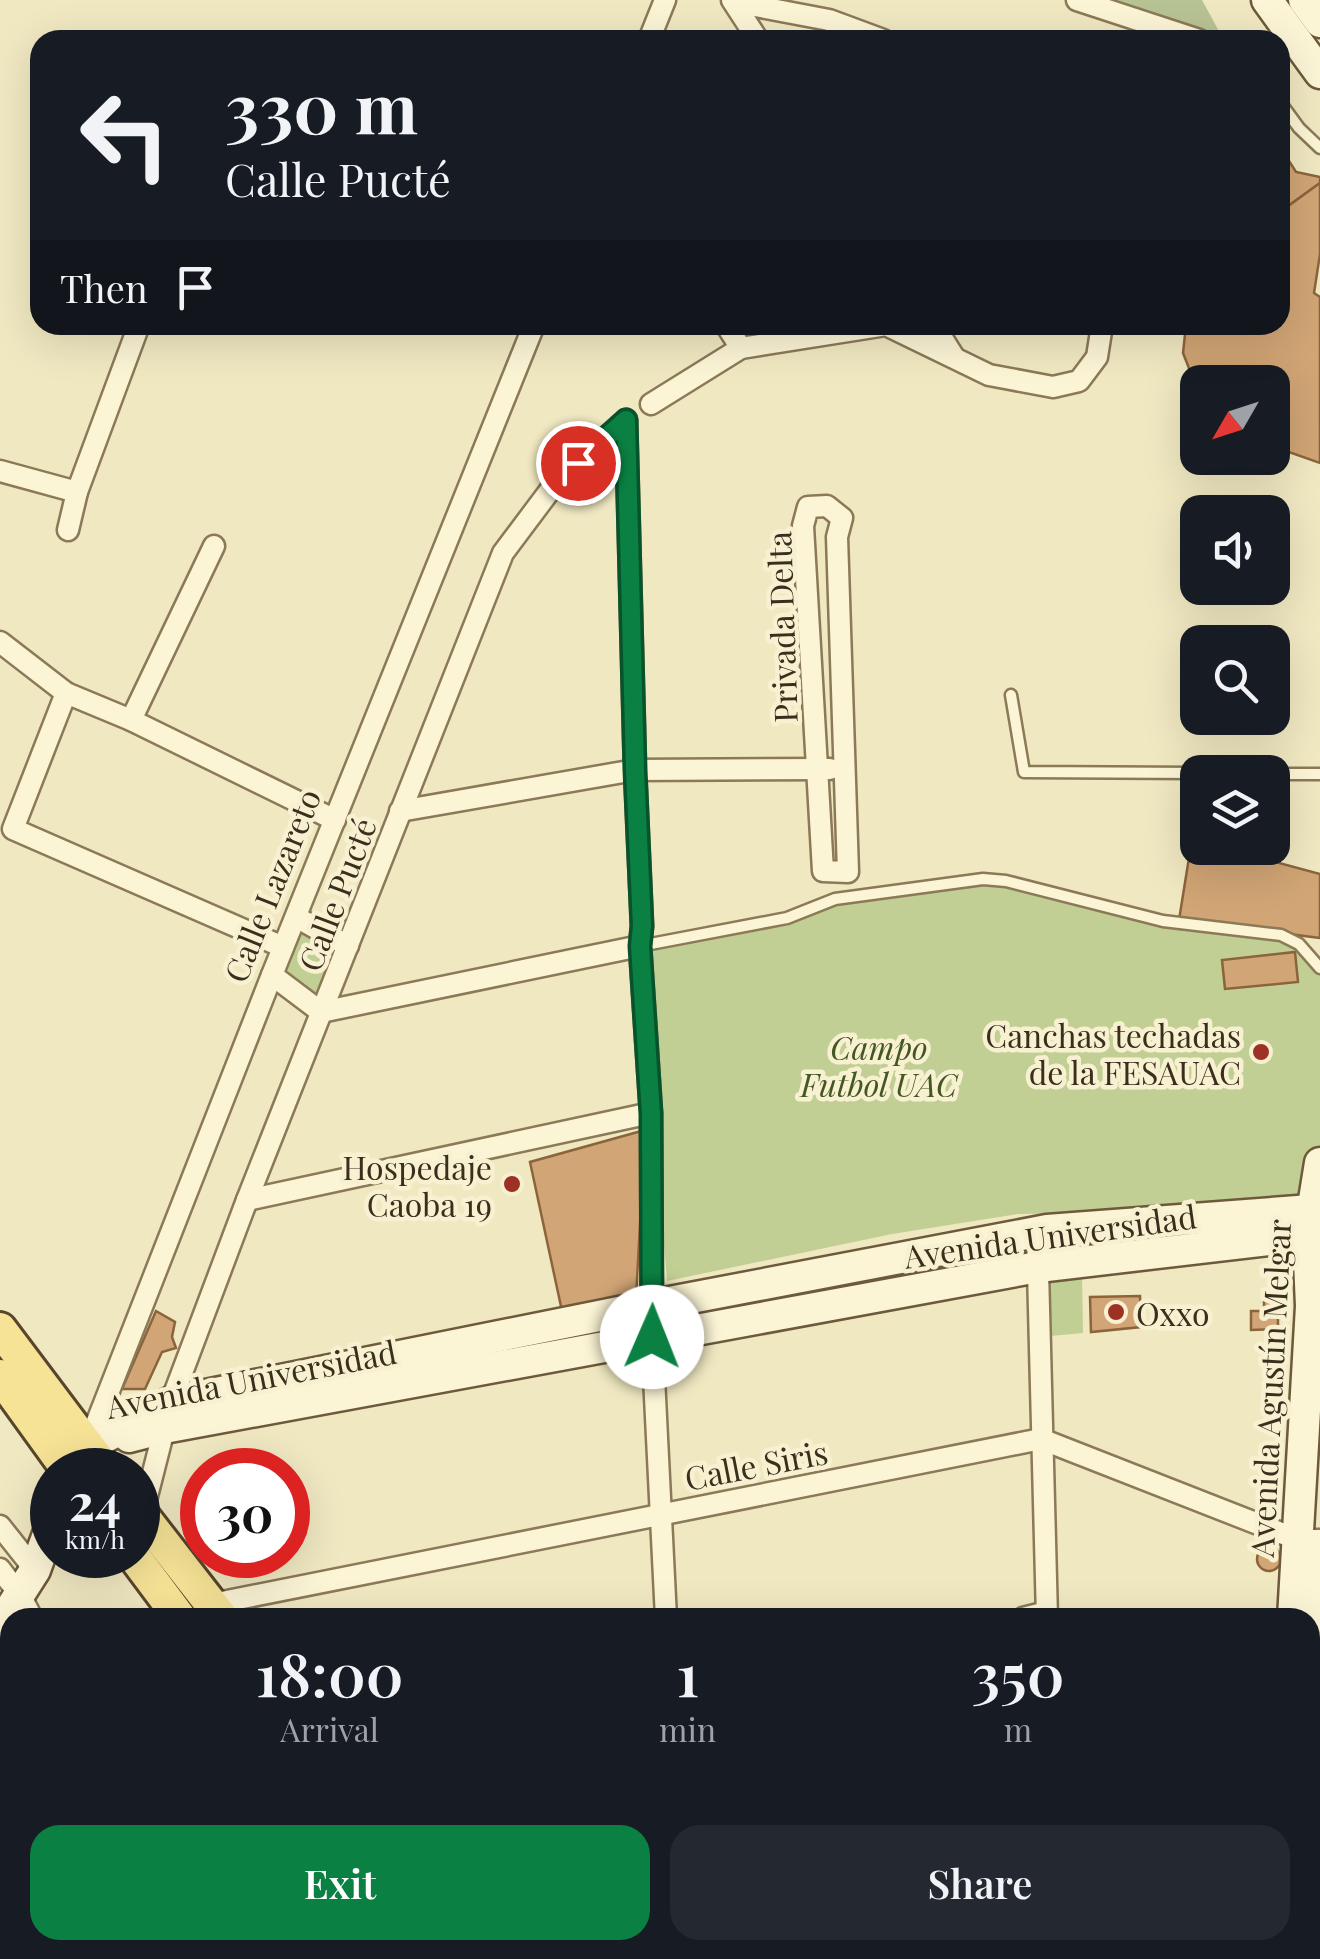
<!DOCTYPE html>
<meta charset="utf-8">
<style>
body{margin:0;font-family:"Playfair Display",serif;background:#242831;color:#f1f3f6;height:100vh;display:flex;flex-direction:column;font-size:38px;white-space:nowrap}
*{box-sizing:border-box;margin:0}
p{font-size:32px;color:#9ea1a6}
.icon{flex:none;width:55px;height:55px;fill:none;stroke:currentColor;stroke-width:2;stroke-linecap:round;stroke-linejoin:round}
.map{position:relative;flex:1;overflow:hidden}
.side{position:absolute;left:0px;top:1608px;width:1320px;height:352px;display:flex;flex-direction:column;background:#171b24;border-radius:30px 30px 0 0;box-shadow:0 10px 40px #0002}
.side>*{flex:none}
.top-card{position:absolute;left:30px;top:30px;width:1260px;height:305px;border-radius:30px;box-shadow:0 10px 40px #0002;background:#171b24;color:#f1f3f6;overflow:hidden}
.needle{width:65px;rotate:231deg}
.tools{position:absolute;left:1180px;top:365px;display:grid;gap:20px}
.tools a{display:grid;place-items:center;width:110px;height:110px;border-radius:20px;background:#171b24;box-shadow:0 10px 40px #0002;font-size:50px}
.speed{position:absolute;left:30px;top:1448px;display:flex;gap:20px;font-size:50px;font-weight:700;text-align:center}
.speed>*{display:grid;place-content:center;width:130px;height:130px;border-radius:50%;background:#171b24;box-shadow:0 10px 40px #0002;line-height:1}
.speed small{font-size:25px;font-weight:400}
.speed .limit{border:15px solid #d22;background:#fff;color:#111}
.pin{position:absolute;display:grid;place-items:center;width:85px;height:85px;color:#fff;margin:-42px;border:5px solid #fff;border-radius:50%;box-shadow:0 2px 10px #0007}
.me{position:absolute;width:110px;margin:-55px;rotate:1deg;stroke-linejoin:round;filter:drop-shadow(0 0 8px #0008)}
.turn{display:flex;align-items:center;gap:35px;height:210px;padding:0 30px;font-size:45px}
.turn .icon{width:130px;height:130px;stroke-width:2.5}
.turn b{display:block;font-size:70px;line-height:85px}
.then{display:flex;align-items:center;height:95px;padding:0 30px;background:#0003;gap:20px;font-size:38px}
.eta{display:flex;justify-content:space-evenly;align-items:center;height:170px;text-align:center}
.eta b{font-size:60px;font-weight:600;line-height:70px}
.action{display:flex;gap:20px;margin-top:auto;padding:20px 30px}
.action a{flex:1;height:115px;border-radius:30px;background:#0b8043;color:#fff;font-size:40px;font-weight:600;line-height:115px;text-align:center}
.action a+a{background:#242831;color:#f1f3f6}
.map>svg:first-child{display:block}
.green{fill:#c1cf94}
.cemetery{fill:#b8c394}
.building{fill:#d1a575;stroke:#8b643c;stroke-width:2.5}
.lines{fill:none;stroke-linecap:round;stroke-linejoin:round}
.lane-casing{stroke:#8b7957;stroke-width:15}
.street-casing{stroke:#8b7957;stroke-width:25}
.secondary-casing{stroke:#6d593b;stroke-width:35}
.primary-casing{stroke:#58462c;stroke-width:38}
.lane{stroke:#fbf4d5;stroke-width:10}
.street{stroke:#fbf4d5;stroke-width:20}
.secondary{stroke:#fbf4d5;stroke-width:30}
.primary{stroke:#f6e396;stroke-width:32}
.route-casing{stroke:#07532c;stroke-width:25}
.route{stroke:#0b8043;stroke-width:18}
.poi-dot{fill:#9d3124;stroke:#f7f1d1;stroke-width:4}
.labels{text-anchor:middle;dominant-baseline:central;stroke-width:9;stroke-linejoin:round;paint-order:stroke}
.street-label{font-size:32px;fill:#3a2e1d;stroke:#f7f1d1}
.poi-label{font-size:32px;fill:#3a2e1d;stroke:#f7f1d1;text-anchor:end}
.park-label{font-size:32px;font-style:italic;fill:#445722;stroke:#f7f1d1}
</style>
<div class="map">
<svg width="1320" height="1959" viewBox="0 0 1320 1959">
<rect width="100%" height="100%" fill="#f0e8c1"/>
<g class="green">
<polygon points="983,879 1163,921 1281,935 1320,966 1320,1162 1311,1210 1018,1214 892,1234 667,1281 640,946 787,918 835,899"/>
<polygon points="297,921 344,947 319,1008 277,974"/>
<polygon points="1082,1273 1083,1333 1051,1336 1048,1275"/>
</g>
<polygon class="cemetery" points="1114,0 1202,0 1221,35"/>
<g class="building">
<polygon points="1280,147 1296,172 1320,177 1320,183 1280,212"/>
<polygon points="1320,183 1320,254 1314,293 1320,297 1320,463 1272,446 1272,382 1198,382 1198,391 1183,353 1186,325 1280,325 1280,212"/>
<polygon points="1192,839 1198,840 1198,848 1224,848 1320,874 1320,938 1179,920"/>
<polygon points="1295,952 1298,982 1225,989 1222,960"/>
<polygon points="645,1130 636,1299 562,1311 530,1162"/>
<polygon points="1140,1296 1141,1327 1091,1332 1090,1297"/>
<polygon points="1264,1300 1278,1300 1278,1329 1251,1330 1251,1311 1264,1311"/>
<polygon points="156,1311 175,1322 172,1337 176,1348 162,1352 145,1389 122,1389"/>
<circle cx="1269" cy="1559" r="12"/>
<polygon points="107,1950 120,1950 153,1959 105,1959"/>
</g>
<g class="lines">
<g class="lane-casing">
<g id="lane">
<polyline points="1280,102 1299,128 1320,148"/>
<polyline points="1011,695 1024,772 1198,773"/>
<polyline points="1272,774 1320,774"/>
<polyline points="640,946 787,918 835,899 983,879 1006,881 1163,921 1281,935 1299,944 1320,968"/>
<polyline points="198,1950 216,1957 218,1950"/>
<polyline points="85,1959 93,1950"/>
</g>
</g>
<g class="street-casing">
<g id="street">
<polyline points="732,0 758,40"/>
<polyline points="1077,0 1199,40"/>
<polyline points="734,2 829,20 883,40"/>
<polyline points="649,40 665,0"/>
<polyline points="726,325 741,348"/>
<polyline points="934,325 954,357"/>
<polyline points="651,404 741,348 886,325 989,375 1053,387 1079,381 1097,357 1102,325"/>
<polyline points="626,420 635,770 642,926 640,946 651,1113 652,1337 666,1618"/>
<polyline points="0,471 77,492"/>
<polygon points="827,506 842,518 837,537 848,872 823,871 803,526 808,507"/>
<polyline points="68,530 77,492 139,325"/>
<polyline points="0,642 66,693 131,720 335,820"/>
<polyline points="66,693 13,829 283,947"/>
<polyline points="131,720 214,546"/>
<polyline points="400,811 635,770 830,769"/>
<polyline points="296,917 348,946"/>
<polyline points="272,975 321,1012 640,946"/>
<polyline points="247,1200 651,1113"/>
<polyline points="1037,1232 1047,1618"/>
<polyline points="87,1447 272,975 534,325"/>
<polyline points="142,1516 171,1402 247,1200 503,553 554,485 626,420"/>
<polyline points="0,1526 35,1570"/>
<polyline points="0,1569 20,1595 32,1618"/>
<polyline points="212,1604 1041,1439 1299,1540 1320,1540"/>
<polyline points="1023,1618 1047,1612"/>
<polyline points="0,1805 10,1789"/>
<polyline points="0,1884 10,1890"/>
<polyline points="683,1950 683,1959"/>
<polyline points="1060,1950 1060,1959"/>
</g>
</g>
<g class="secondary-casing">
<g id="secondary">
<polyline points="1267,0 1320,73"/>
<polyline points="1304,0 1320,22"/>
<polyline points="129,1437 164,1428 1038,1267 1320,1234"/>
<polyline points="87,1447 171,1402 654,1305 1047,1230 1311,1210 1320,1217"/>
<polyline points="1293,1618 1311,1306 1308,1237 1320,1163"/>
<polyline points="0,1625 35,1570 52,1523"/>
<polyline points="1310,1729 1320,1557"/>
<polyline points="1273,1959 1273,1950"/>
<polyline points="1297,1959 1297,1950"/>
</g>
</g>
<g class="primary-casing">
<g id="primary">
<polyline points="0,1329 106,1470"/>
<polyline points="0,1376 68,1470"/>
<polyline points="138,1510 222,1618"/>
<polyline points="133,1555 180,1618"/>
<polyline points="433,1950 440,1959"/>
<polyline points="470,1950 477,1959"/>
</g>
</g>
<use href="#lane" class="lane"/>
<use href="#street" class="street"/>
<use href="#secondary" class="secondary"/>
<use href="#primary" class="primary"/>
</g>
<g class="lines">
<g class="route-casing">
<polyline id="route" points="578,463 626,420 635,770 642,926 640,946 651,1114 652,1337"/>
</g>
<use href="#route" class="route"/>
</g>
<g class="poi-dot">
<circle cx="1261" cy="1052" r="10"/>
<circle cx="512" cy="1184" r="10"/>
<circle cx="1116" cy="1312" r="10"/>
</g>
<g class="labels">
<g class="street-label">
<text transform="translate(781 627) rotate(-92)">Privada Delta</text>
<text transform="translate(271 885) rotate(-68)">Calle Lazareto</text>
<text transform="translate(336 894) rotate(-69)">Calle Pucté</text>
<text transform="translate(1050 1235) rotate(-8)">Avenida Universidad</text>
<text transform="translate(251 1378) rotate(-11)">Avenida Universidad</text>
<text transform="translate(1269 1388) rotate(-87)">Avenida Agustín Melgar</text>
<text transform="translate(756 1464) rotate(-11)">Calle Siris</text>
</g>
<g class="poi-label">
<text x="1241" y="1034">Canchas techadas<tspan x="1241" dy="37">de la FESAUAC</tspan></text>
<text x="492" y="1166">Hospedaje<tspan x="492" dy="37">Caoba 19</tspan></text>
<text x="1136" y="1312" text-anchor="start">Oxxo</text>
</g>
<g class="park-label">
<text x="879" y="1046">Campo<tspan x="879" dy="37">Futbol UAC</tspan></text>
</g>
</g>
</svg>
<div class="tools">
<a><svg class="needle" viewBox="-14 -14 28 28"><path d="M0-13l5 13h-10z" fill="#e53935"/><path d="M0 13l5-13h-10z" fill="#9ea1a6"/></svg></a>
<a><svg class="icon" aria-label="sound" viewBox="0 0 24 24"><path d="M4 9h4l5-4v14l-5-4H4zM17 9q2 3 0 6"/></svg></a>
<a><svg class="icon" aria-label="search" viewBox="0 0 24 24"><circle cx="10" cy="10" r="6"/><path d="M15 15l6 6"/></svg></a>
<a><svg class="icon" aria-label="layers" viewBox="0 0 24 24"><path d="M12 4l9 5-9 5-9-5zM3 14l9 5 9-5"/></svg></a>
</div>
<div class="speed"><div>24<small>km/h</small></div><div class="limit">30</div></div>
<div class="pin" style="left:578px;top:463px;background:#d93025"><svg class="icon" aria-label="arrive" viewBox="0 0 24 24"><path d="M6 21V4h12l-3 4 3 4H6"/></svg></div>
<svg class="me" style="left:652px;top:1337px" viewBox="-20 -20 40 40"><circle r="19" fill="#fff"/><path d="M0-13L10 11 0 6-10 11z" fill="#0b8043"/></svg>
<div class="top-card">
<div class="turn"><svg class="icon" aria-label="left" viewBox="0 0 24 24"><path d="M17 20v-9H6M10 6l-5 5 5 5"/></svg><div><b>330 m</b>Calle Pucté</div></div>
<div class="then">Then<svg class="icon" aria-label="arrive" viewBox="0 0 24 24"><path d="M6 21V4h12l-3 4 3 4H6"/></svg></div>
</div>
<section class="side">
<div class="eta">
<div><b>18:00</b><p>Arrival</p></div>
<div><b>1</b><p>min</p></div>
<div><b>350</b><p>m</p></div>
</div>
<div class="action"><a>Exit</a><a>Share</a></div>
</section>
</div>
